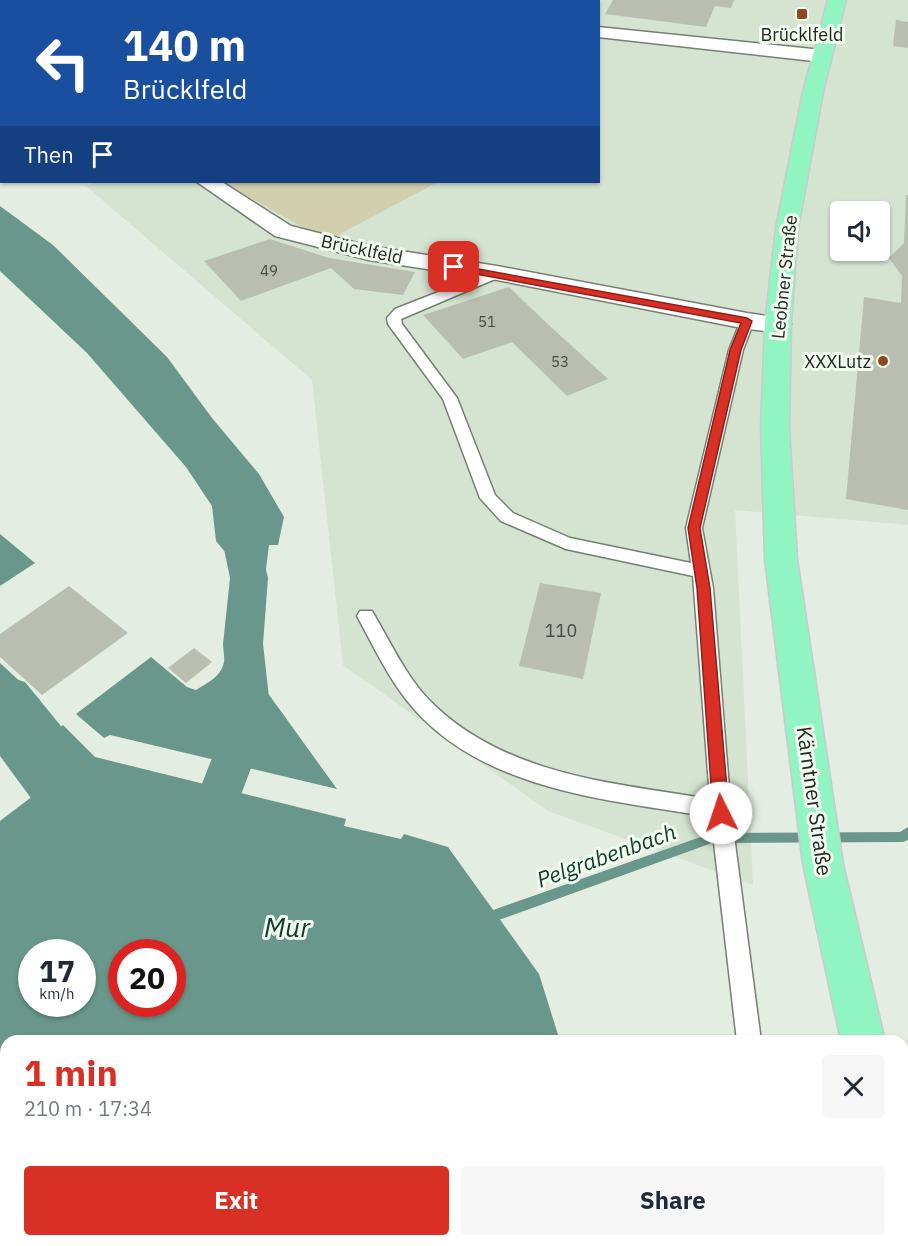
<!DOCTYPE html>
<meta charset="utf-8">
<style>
body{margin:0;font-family:"IBM Plex Sans",sans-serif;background:#f6f6f7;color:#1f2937;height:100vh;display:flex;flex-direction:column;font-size:22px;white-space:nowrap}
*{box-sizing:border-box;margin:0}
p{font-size:20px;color:#747a83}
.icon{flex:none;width:33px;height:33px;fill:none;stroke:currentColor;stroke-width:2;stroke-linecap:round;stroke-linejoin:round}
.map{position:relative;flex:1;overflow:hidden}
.drawer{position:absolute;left:0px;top:1035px;width:909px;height:212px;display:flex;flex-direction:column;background:#fff;border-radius:18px 18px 0 0;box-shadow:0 2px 4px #0004}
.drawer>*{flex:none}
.guide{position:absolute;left:0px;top:0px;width:600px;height:183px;box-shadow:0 2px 4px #0004;background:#1a4fa0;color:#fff;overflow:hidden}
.buttons{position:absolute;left:830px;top:201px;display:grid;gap:12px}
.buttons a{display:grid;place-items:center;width:60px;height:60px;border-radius:6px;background:#fff;box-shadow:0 2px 4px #0004;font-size:30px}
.speed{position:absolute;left:18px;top:939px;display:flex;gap:12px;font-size:30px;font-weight:700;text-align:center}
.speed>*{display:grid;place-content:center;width:78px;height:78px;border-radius:50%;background:#fff;box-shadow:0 2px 4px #0004;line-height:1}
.speed small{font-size:15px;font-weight:400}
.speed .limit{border:9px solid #d22;background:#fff;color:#111}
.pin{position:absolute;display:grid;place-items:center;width:51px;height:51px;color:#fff;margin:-26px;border-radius:12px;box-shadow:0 3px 9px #0006}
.me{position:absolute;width:66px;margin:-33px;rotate:356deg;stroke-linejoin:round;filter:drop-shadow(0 0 4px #0008)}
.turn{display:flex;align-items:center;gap:21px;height:126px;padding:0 24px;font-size:27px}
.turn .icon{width:78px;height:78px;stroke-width:2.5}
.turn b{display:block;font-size:42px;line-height:51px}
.then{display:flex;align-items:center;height:57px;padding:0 24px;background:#0003;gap:12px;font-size:22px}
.round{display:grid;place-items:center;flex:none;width:63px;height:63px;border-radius:6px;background:#f6f6f7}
.summary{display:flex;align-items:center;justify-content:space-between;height:102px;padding:0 24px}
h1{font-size:36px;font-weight:800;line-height:45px;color:#d93025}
.cta{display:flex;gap:12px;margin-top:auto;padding:12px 24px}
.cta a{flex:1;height:69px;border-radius:6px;background:#d93025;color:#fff;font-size:24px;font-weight:800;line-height:69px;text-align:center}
.cta a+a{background:#f6f6f7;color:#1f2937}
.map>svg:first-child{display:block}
.built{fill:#d5e3d1;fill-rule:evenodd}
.green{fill:#d2cfae}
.water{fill:#6a978b;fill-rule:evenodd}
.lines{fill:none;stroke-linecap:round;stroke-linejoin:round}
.stream{fill:#6a978b;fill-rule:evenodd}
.canal{fill:#6a978b;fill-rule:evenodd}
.river{fill:#6a978b;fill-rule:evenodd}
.building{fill:#babeb1}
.lane-casing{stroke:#777f74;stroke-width:3}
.street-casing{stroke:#777f74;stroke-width:3}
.primary-casing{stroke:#cacbca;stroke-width:3}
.lane{fill:#fff;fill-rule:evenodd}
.street{fill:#fff;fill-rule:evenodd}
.primary{fill:#91f5c3;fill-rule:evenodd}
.route{fill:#d93025;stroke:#8d1f18;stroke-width:1.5}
.poi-dot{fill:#8e4821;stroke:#f1fbee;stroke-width:2}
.labels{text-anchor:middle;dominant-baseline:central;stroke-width:6;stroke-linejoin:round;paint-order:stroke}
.far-number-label{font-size:15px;fill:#4a4d46}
.far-poi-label{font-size:18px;fill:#242723;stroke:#f1fbee}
.far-street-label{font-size:18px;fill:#242723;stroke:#f1fbee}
.number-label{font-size:18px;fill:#4a4d46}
.street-label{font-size:21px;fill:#242723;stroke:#f1fbee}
.water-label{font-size:22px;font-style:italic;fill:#103a30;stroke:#f1fbee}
.near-water-label{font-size:27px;font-style:italic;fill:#103a30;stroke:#f1fbee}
</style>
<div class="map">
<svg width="908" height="1246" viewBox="0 0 908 1246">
<rect width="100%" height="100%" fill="#e4ede1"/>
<path class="built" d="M511 0H908V525L735 510 753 885 548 811 343 665 312 380 86 186 99 182H222L327 241 438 182H598V2ZM840 212H879V250H840Z"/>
<g class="green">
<polygon points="0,0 511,0 2,2 1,41"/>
<polygon points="222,182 438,182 327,241"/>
</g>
<g class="water">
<polygon points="0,206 53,245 167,357 212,418 259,474 284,517 278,545 269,545 265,577 232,578 234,568 228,565 230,558 216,541 212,506 186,467 87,353 0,271"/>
<polygon points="0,534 35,563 0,586"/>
<path d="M257 643 255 666 262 685 337 789 110 735 104 738 76 714 151 657 187 687 196 690C219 676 225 673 226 645Z"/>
<polygon points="0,663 40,700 0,730"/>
<path d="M63 725 95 757 346 819 344 826 401 839 404 834 448 847 539 974 560 1041H6V1240H623L624 1246H0V821L42 789 16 761ZM32 952H82V1004H32ZM172 952V1004H122V952Z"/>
</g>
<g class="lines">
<polygon class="stream" points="908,827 908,840 903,842 712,843 496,921 491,919 490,915 491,911 496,909 712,833 900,832"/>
<polygon class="canal" points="237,512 250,516 255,525 268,578 263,644 271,715 230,824 212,846 196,852 180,846 173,832 180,818 196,799 229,715 223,644 230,578 219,525 224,516"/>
<polygon class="river" points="0,674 25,682 175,866 187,892 194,952 182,980 172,984 172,952 122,952 122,975 112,952 108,903 0,756"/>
</g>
<g class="building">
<polygon points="613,0 734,0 731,8 715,6 706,27 605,14"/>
<polygon points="896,20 908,22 908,48 893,46"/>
<polygon points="906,195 908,195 908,510 846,499 864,297 901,303 902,276 889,258 904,243"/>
<polygon points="270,239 329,258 415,272 403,295 354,289 331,268 241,301 204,261"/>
<polygon points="509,287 552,328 608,379 567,396 512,342 463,359 423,315"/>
<polygon points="540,583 601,593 583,679 519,666"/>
<polygon points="69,586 128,633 42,695 0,657 0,634"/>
<polygon points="194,648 212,662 186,683 168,668"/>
</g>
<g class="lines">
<g class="lane-casing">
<path id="lane" d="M497 269 504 273 502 276 401 319 402 324 457 398 495 495 513 513 570 538 691 563 686 528 729 350 742 318H752L754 321 743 350 702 528 713 588 731 813 761 1041H737L711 817C610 800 486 791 414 709 390 682 374 647 357 616L360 611H372C390 641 405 675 429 700 503 775 612 783 710 799L693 576 566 549 501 521 480 498 443 399 388 324 387 318 395 309Z"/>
</g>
<g class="street-casing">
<g id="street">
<polygon points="233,0 271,0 232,2"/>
<polygon points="304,0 332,0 333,2 305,2"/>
<polygon points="598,27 822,50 831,56 822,62 598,37"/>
<rect x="0" y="35" width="2" height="11"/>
<polygon points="197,182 222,182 291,226 369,246 497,266 747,313 787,319 791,324 787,329 778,332 747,329 497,280 369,260 275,236"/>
</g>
</g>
<g class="primary-casing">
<g id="primary">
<polygon points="828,0 846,0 823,92 798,228 791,324 789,427 797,559 843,864 885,1041 841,1041 803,864 765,559 761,427 765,324 776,228 803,92"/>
<polygon points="903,1190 908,1192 908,1246 888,1246 886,1240 903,1240"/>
</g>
</g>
<use href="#lane" class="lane"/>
<use href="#street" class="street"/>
<use href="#primary" class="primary"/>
</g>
<polygon class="route" points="451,264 747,318 752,321 741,350 700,528 710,588 729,813 726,818 715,818 713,813 697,588 688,528 730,350 741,323 454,270 449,267"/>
<g class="poi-dot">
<rect x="796" y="8" width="12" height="12" rx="3"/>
<circle cx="883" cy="361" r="6"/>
</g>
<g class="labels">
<g class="far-number-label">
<text x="269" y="270">49</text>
<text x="487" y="321">51</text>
<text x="560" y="361">53</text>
</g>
<g class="far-poi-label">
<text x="802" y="34">Brücklfeld</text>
<text x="871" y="361" text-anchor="end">XXXLutz</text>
</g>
<g class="far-street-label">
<text transform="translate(362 249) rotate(12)">Brücklfeld</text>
<text transform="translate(784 277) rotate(-84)">Leobner Straße</text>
</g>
<g class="number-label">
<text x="561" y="630">110</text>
</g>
<g class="street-label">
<text transform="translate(815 801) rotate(82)">Kärntner Straße</text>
</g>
<g class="water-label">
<text transform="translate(606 855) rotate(-20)">Pelgrabenbach</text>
</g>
<g class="near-water-label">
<text x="287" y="926">Mur</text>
</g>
</g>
</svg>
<div class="buttons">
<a><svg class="icon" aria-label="sound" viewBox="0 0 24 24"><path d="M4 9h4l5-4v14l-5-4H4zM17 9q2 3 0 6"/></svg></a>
</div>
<div class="speed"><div>17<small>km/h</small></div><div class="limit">20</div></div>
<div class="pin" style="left:454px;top:267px;background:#d93025"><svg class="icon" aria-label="arrive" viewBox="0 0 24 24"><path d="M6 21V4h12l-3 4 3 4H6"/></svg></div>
<svg class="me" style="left:721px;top:813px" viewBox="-20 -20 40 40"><circle r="19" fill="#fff"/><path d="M0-13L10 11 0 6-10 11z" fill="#d93025"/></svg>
<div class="guide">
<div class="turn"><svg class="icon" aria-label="left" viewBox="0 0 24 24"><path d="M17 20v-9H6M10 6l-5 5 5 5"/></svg><div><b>140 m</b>Brücklfeld</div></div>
<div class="then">Then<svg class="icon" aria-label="arrive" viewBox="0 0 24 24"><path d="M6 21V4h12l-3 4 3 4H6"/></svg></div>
</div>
<section class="drawer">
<div class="summary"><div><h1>1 min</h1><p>210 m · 17:34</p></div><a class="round"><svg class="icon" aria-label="close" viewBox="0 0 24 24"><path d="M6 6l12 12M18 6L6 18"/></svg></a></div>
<div class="cta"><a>Exit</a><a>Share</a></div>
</section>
</div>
